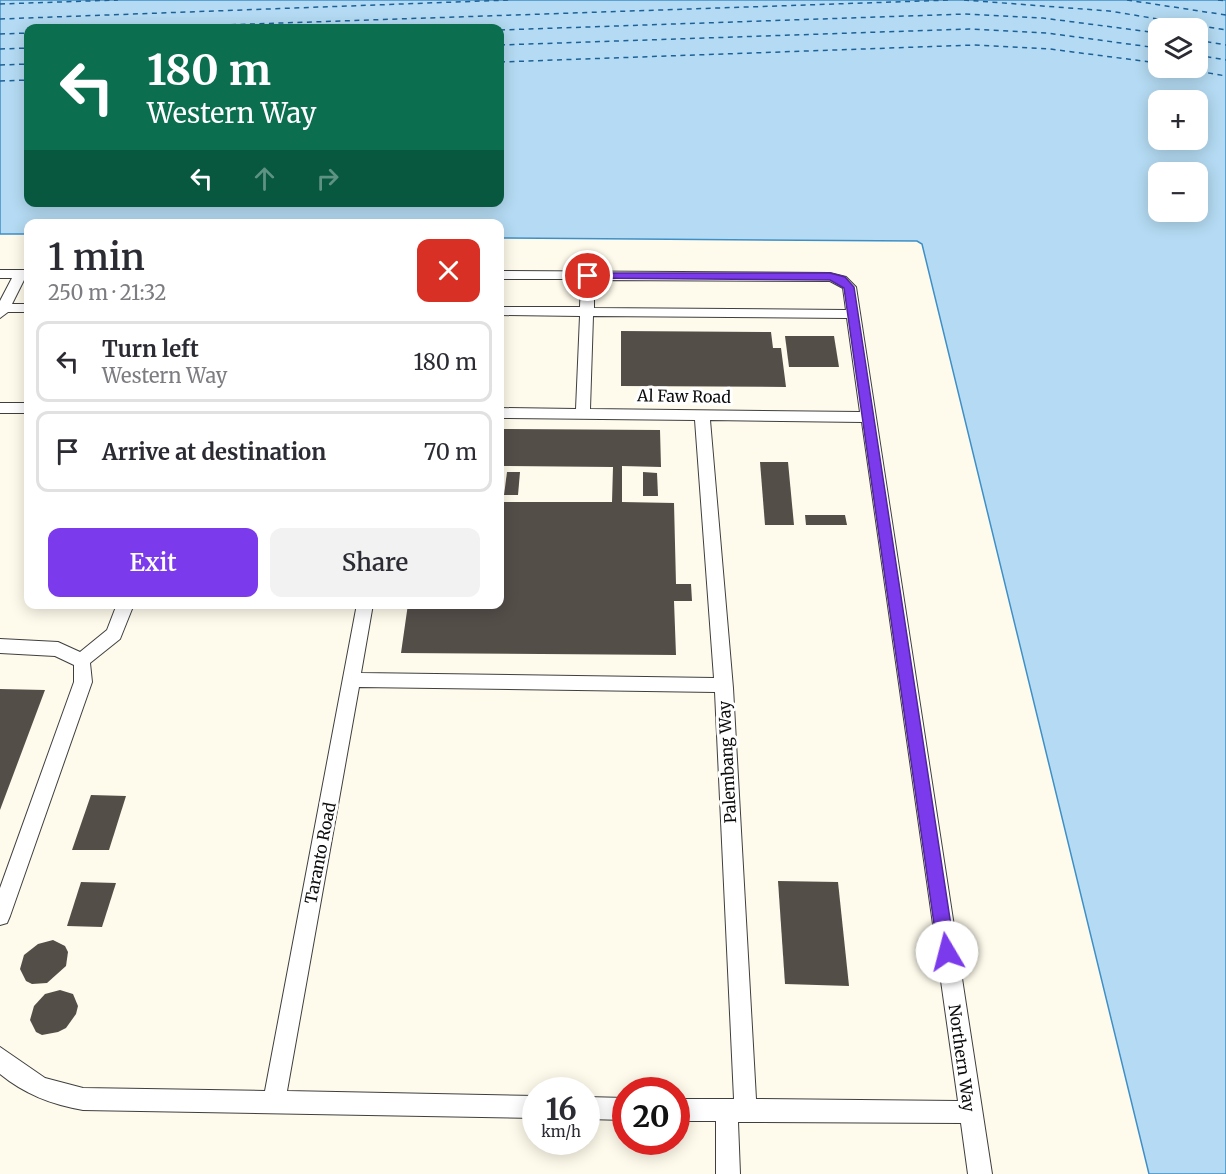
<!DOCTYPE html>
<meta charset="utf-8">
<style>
body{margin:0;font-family:Merriweather,serif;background:#f2f2f3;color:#2b2b33;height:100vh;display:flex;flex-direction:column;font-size:22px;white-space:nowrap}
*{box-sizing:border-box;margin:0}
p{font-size:20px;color:#7c7c81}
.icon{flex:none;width:33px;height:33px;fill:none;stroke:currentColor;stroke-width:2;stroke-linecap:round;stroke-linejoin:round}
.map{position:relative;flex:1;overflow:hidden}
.details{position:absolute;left:24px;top:219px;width:480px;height:390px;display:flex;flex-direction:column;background:#fff;border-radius:12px;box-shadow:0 3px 15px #0003}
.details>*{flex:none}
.guide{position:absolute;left:24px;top:24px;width:480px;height:183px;border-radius:12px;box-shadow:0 3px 15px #0003;background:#0b6e4f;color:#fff;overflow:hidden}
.buttons{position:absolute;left:1148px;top:18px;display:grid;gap:12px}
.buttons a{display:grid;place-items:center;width:60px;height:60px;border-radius:12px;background:#fff;box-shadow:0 3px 15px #0003;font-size:30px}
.speed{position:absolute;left:522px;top:1077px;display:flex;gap:12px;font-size:30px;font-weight:700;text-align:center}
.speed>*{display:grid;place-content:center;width:78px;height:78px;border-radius:50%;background:#fff;box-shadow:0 3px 15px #0003;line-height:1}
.speed small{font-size:15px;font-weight:400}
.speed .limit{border:9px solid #d22;background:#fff;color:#111}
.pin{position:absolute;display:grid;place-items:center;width:51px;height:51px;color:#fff;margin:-26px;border:3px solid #fff;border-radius:50%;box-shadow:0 2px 6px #0007}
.me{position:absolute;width:66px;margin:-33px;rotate:352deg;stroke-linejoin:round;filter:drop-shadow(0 0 4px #0008)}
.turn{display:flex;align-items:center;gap:21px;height:126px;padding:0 24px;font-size:27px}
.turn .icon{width:78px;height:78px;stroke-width:2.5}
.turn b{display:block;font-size:42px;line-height:51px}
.lanes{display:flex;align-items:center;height:57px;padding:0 24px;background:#0003;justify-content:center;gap:30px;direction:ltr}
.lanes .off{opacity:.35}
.round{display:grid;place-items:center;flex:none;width:63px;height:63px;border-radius:12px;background:#f2f2f3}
.headline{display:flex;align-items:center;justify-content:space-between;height:102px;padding:0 24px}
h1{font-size:36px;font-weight:600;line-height:45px}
.button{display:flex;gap:12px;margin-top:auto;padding:12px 24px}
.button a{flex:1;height:69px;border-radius:12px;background:#7c3aed;color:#fff;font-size:24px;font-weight:600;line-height:69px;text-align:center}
.button a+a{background:#f2f2f3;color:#2b2b33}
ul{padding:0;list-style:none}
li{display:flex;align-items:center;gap:18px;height:81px;margin:0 12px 9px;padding:0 12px;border:3px solid #e1e1e2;border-radius:12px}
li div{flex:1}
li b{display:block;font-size:22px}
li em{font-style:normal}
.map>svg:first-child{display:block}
.water{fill:#b4dbf3;stroke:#3e8fc7;stroke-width:1.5;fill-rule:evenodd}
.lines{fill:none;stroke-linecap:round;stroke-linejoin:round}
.ferry{stroke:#1c6198;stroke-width:1.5;stroke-dasharray:5 4.5;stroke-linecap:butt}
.building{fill:#544e49}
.lane-casing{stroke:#3f3f3f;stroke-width:2}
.lane{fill:#fff;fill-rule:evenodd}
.route{fill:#7c3aed;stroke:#51269a;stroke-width:1.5}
.labels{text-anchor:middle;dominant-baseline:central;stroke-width:6;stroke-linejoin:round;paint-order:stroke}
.street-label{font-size:16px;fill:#0c0c0c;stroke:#fff}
</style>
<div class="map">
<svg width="1226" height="1174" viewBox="0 0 1226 1174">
<rect width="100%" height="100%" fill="#fefbec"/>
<path class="water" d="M0 0H1226V1174H1149L922 244 917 241 500 238V224H28V234H0ZM28 28H500V202H28ZM1158 28H1197V68H1158ZM1158 100H1197V140H1158ZM1158 172H1197V212H1158Z"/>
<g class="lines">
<g class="ferry">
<polyline points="964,0 1109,11 1226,30"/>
<polyline points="1127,0 1226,15"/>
<polyline points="1218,0 1226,1"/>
<polyline points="0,4 118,0"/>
<polyline points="0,19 509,0"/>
<polyline points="136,28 951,0"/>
<polyline points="500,30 965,14 1043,18 1158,33"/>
<polyline points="0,34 28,33"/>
<polyline points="1197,40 1226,45"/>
<polyline points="500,45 969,29 1047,33 1158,48"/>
<polyline points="0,49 28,48"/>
<polyline points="1197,55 1226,60"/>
<polyline points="500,62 974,45 1050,49 1158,63"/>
<polyline points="0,65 28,64"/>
<polyline points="1180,68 1226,76"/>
<polyline points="0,81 28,80"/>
</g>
</g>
<g class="building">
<polygon points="621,331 771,332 773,348 781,348 786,387 621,386"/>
<polygon points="785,336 834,336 839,367 789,367"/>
<polygon points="500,429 660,430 661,467 622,466 622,502 674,503 676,584 691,584 692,601 674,601 676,655 401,653 408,604 500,604 500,502 612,502 613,467 500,466"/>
<polygon points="760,462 788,462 794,525 765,525"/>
<polygon points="507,472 520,472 518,495 504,495"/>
<polygon points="643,472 657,473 658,496 643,496"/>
<polygon points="805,515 845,515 847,525 806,525"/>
<polygon points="0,689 45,690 0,810"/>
<polygon points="91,795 126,796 109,850 72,850"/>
<polygon points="778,881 838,882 849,986 785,984"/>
<polygon points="81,882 116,883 102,927 67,926"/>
<polygon points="53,940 65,946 68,952 66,966 47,983 32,984 26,981 20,969 24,955 38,944"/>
<polygon points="60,990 73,994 78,1006 76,1014 66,1028 58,1032 42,1035 36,1032 30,1020 34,1006 45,994"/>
</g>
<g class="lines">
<g class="lane-casing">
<g id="lane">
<polygon points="0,270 28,270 28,278 25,278 12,304 28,304 28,312 8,312 0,318 0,301 12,278 0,278"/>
<path d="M500 271 830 273 846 277 856 287 992 1174H968L961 1123 738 1122 740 1174H716V1121H676V1099H734L715 692 359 687 287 1091 536 1096V1118L83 1110C53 1105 24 1094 0 1074V1047L45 1078 83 1088 265 1091 357 604H373L361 673 714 678 695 420 500 418V408L576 409 580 316 500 315V307H580L581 279H500ZM594 280 830 281 843 288 846 310 594 308ZM593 316 847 318 860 412 590 409ZM710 420 862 422 958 1101 756 1099 733 688Z"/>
<rect x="0" y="403" width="28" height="10"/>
<polygon points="117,604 134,604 120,639 90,663 92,682 10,916 7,923 0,925 0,888 74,682 74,665 55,656 0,653 0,639 58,642 80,652 107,630"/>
<polygon points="586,1097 626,1098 626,1120 586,1119"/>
</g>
</g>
<use href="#lane" class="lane"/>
</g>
<polygon class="route" points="588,273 830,273 845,277 854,287 955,952 953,958 947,960 941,958 938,952 844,288 830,280 584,278 584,274"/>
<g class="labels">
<g class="street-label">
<text transform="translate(684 396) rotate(1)">Al Faw Road</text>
<text transform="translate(727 762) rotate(-93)">Palembang Way</text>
<text transform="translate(320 853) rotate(-79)">Taranto Road</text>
<text transform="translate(962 1058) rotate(82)">Northern Way</text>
</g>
</g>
</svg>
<div class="buttons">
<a><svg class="icon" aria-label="layers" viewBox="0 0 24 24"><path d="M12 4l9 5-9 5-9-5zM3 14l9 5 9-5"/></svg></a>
<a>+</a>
<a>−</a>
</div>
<div class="speed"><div>16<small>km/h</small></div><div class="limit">20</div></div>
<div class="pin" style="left:588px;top:276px;background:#d93025"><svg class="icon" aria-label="arrive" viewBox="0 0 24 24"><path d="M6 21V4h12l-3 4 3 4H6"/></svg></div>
<svg class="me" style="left:947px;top:952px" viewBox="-20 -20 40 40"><circle r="19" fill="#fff"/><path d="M0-13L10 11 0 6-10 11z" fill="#7c3aed"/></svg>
<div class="guide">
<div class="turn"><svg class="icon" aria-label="left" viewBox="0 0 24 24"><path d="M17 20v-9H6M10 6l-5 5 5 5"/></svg><div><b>180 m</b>Western Way</div></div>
<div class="lanes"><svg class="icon" aria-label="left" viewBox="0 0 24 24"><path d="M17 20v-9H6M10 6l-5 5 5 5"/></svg><svg class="icon off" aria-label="ahead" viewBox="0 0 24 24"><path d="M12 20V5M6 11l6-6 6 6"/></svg><svg class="icon off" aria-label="right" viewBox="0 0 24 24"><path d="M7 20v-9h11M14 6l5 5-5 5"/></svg></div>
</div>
<section class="details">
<div class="headline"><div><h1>1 min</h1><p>250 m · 21:32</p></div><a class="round" style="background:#d93025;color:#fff"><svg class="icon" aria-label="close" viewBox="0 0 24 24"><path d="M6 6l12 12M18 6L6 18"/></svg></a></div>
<ul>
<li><svg class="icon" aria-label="left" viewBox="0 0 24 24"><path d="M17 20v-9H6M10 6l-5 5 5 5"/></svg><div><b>Turn left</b><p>Western Way</p></div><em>180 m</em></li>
<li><svg class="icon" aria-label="arrive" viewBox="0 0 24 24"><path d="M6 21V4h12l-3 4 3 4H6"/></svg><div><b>Arrive at destination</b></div><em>70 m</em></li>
</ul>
<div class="button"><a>Exit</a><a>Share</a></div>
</section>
</div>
